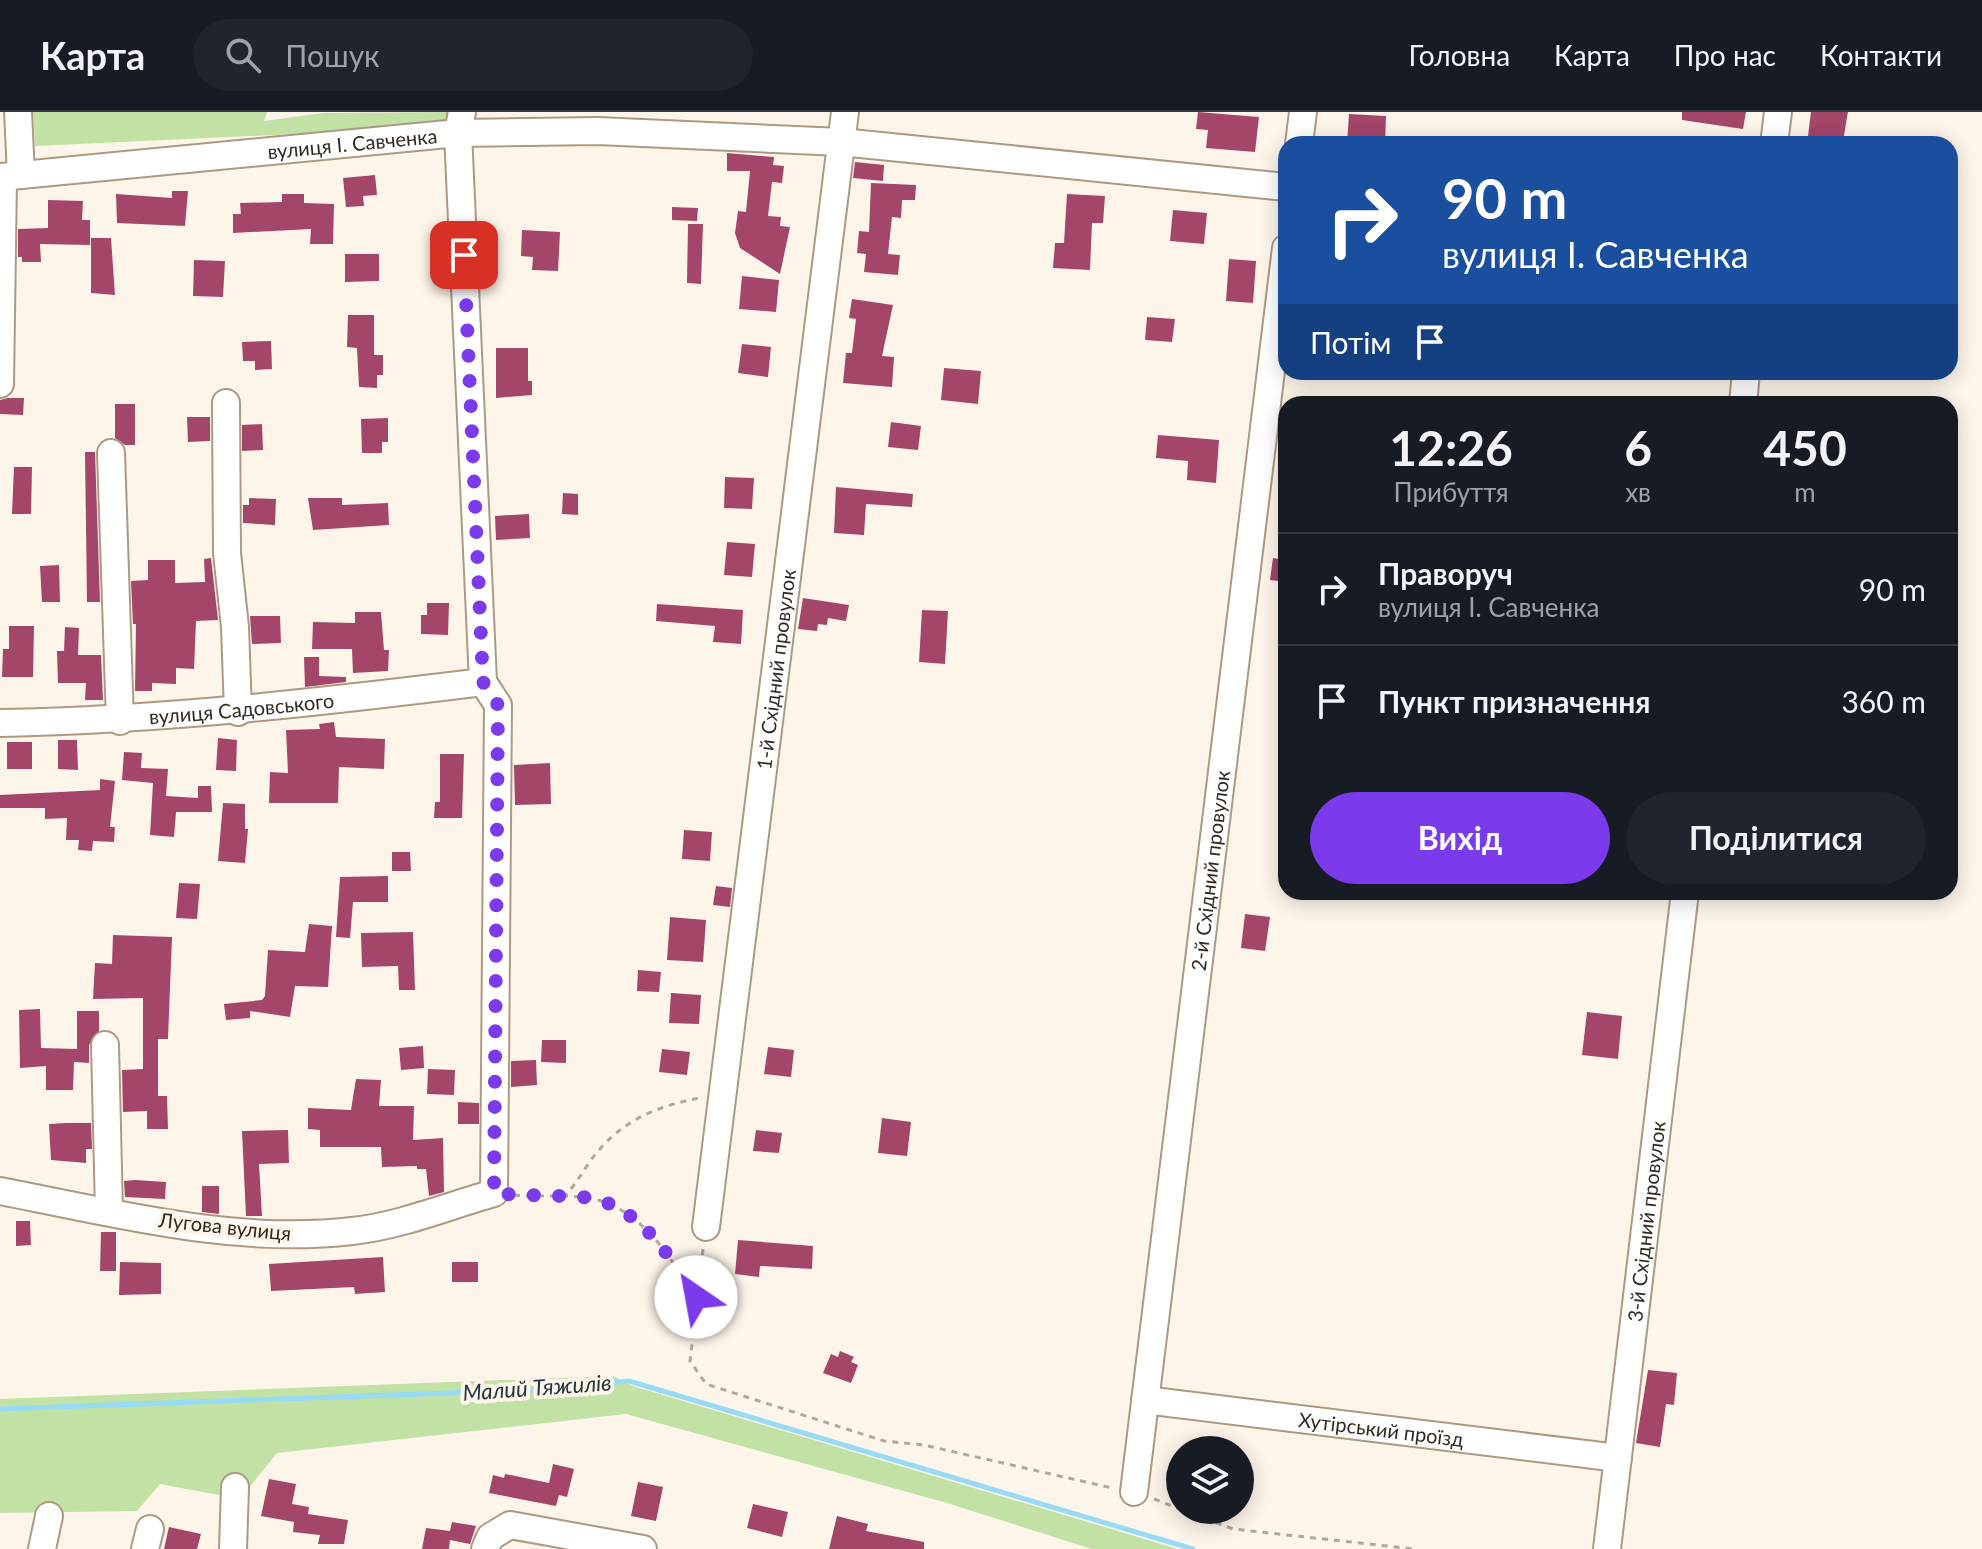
<!DOCTYPE html>
<html lang="uk">
<meta charset="utf-8">
<style>
body{margin:0;font-family:Lato,sans-serif;background:#20242c;color:#f1f3f6;height:100vh;display:flex;flex-direction:column;font-size:30px;white-space:nowrap}
*{box-sizing:border-box;margin:0}
p{font-size:26px;color:#9ea1a6}
.icon{flex:none;width:44px;height:44px;fill:none;stroke:currentColor;stroke-width:2;stroke-linecap:round;stroke-linejoin:round}
.map{position:relative;flex:1;overflow:hidden}
.sheet{position:absolute;left:1278px;top:284px;width:680px;height:504px;display:flex;flex-direction:column;background:#171b24;border-radius:24px;box-shadow:0 4px 20px #0003}
.sheet>*{flex:none}
.hud{position:absolute;left:1278px;top:24px;width:680px;height:244px;border-radius:24px;box-shadow:0 4px 20px #0003;background:#1a4fa0;color:#fff;overflow:hidden}
.controls{position:absolute;left:1166px;top:1324px;display:grid;gap:16px}
.controls a{display:grid;place-items:center;width:88px;height:88px;border-radius:50%;background:#171b24;box-shadow:0 4px 20px #0003;font-size:40px}
.pin{position:absolute;display:grid;place-items:center;width:68px;height:68px;color:#fff;margin:-34px;border-radius:16px;box-shadow:0 4px 12px #0006}
.me{position:absolute;width:88px;margin:-44px;rotate:327deg;stroke-linejoin:round;filter:drop-shadow(0 0 6px #0008)}
.turn{display:flex;align-items:center;gap:28px;height:168px;padding:0 32px;font-size:36px}
.turn .icon{width:104px;height:104px;stroke-width:2.5}
.turn b{display:block;font-size:56px;line-height:68px}
.then{display:flex;align-items:center;height:76px;padding:0 32px;background:#0003;gap:16px;font-size:30px}
.eta{display:flex;justify-content:space-evenly;align-items:center;height:136px;text-align:center}
.eta b{font-size:48px;font-weight:700;line-height:56px}
.cta{display:flex;gap:16px;margin-top:auto;padding:16px 32px}
.cta a{flex:1;height:92px;border-radius:48px;background:#7c3aed;color:#fff;font-size:32px;font-weight:700;line-height:92px;text-align:center}
.cta a+a{background:#20242c;color:#f1f3f6}
ul{padding:0;list-style:none}
li{display:flex;align-items:center;gap:24px;height:112px;padding:0 32px;border-top:2px solid #363941}
li div{flex:1}
li b{display:block;font-size:30px}
li em{font-style:normal}
header{display:flex;align-items:center;gap:48px;box-sizing:border-box;height:112px;padding:0 40px;background:#171b24;border-bottom:2px solid #363941}
header strong{font-size:38px}
nav{display:flex;gap:44px;margin-inline-start:auto;font-size:28px}
.search{width:560px;height:72px;background:#20242c;display:flex;align-items:center;gap:20px;box-sizing:border-box;padding:0 28px;border-radius:44px;color:#9ea1a6;font-size:30px}
.map>svg:first-child{display:block}
.green{fill:#c2e1a5}
.lines{fill:none;stroke-linecap:round;stroke-linejoin:round}
.stream{stroke:#97dbf6;stroke-width:5}
.building{fill:#a3466a}
.minor-casing{stroke:#ae9980;stroke-width:30}
.path{stroke:#b1a89d;stroke-width:3;stroke-dasharray:6 6;stroke-linecap:butt}
.minor{stroke:#fff;stroke-width:26}
.route{stroke:#7c3aed;stroke-width:14;stroke-dasharray:0 25.2}
.labels{text-anchor:middle;dominant-baseline:central;stroke-width:8;stroke-linejoin:round;paint-order:stroke}
.street-label{font-size:20px;fill:#322a1f;stroke:#fef5ea}
.water-label{font-size:22px;font-style:italic;fill:#20363e;stroke:#fef5ea}
</style>
<header>
<strong>Карта</strong>
<div class="search"><svg class="icon" aria-label="search" viewBox="0 0 24 24"><circle cx="10" cy="10" r="6"/><path d="M15 15l6 6"/></svg>Пошук</div>
<nav><a>Головна</a><a>Карта</a><a>Про нас</a><a>Контакти</a></nav>
</header>
<div class="map">
<svg width="1982" height="1437" viewBox="0 0 1982 1437">
<rect width="100%" height="100%" fill="#fef5ea"/>
<g class="green">
<polygon points="33,0 267,0 264,9 323,1 448,0 447,15 35,34"/>
<polygon points="613,1264 633,1274 1178,1437 1092,1437 947,1391 626,1302 277,1341 240,1387 160,1372 137,1399 0,1401 0,1287"/>
</g>
<g class="lines">
<polyline class="stream" points="0,1297 531,1278 629,1269 1193,1437"/>
</g>
<g class="building">
<polygon points="1198,0 1259,5 1255,40 1206,36 1208,18 1196,17"/>
<polygon points="1682,0 1746,0 1743,17 1682,8"/>
<polygon points="1811,0 1848,0 1843,29 1808,24"/>
<polygon points="1349,2 1386,4 1385,32 1347,32"/>
<polygon points="727,41 774,45 773,53 784,54 782,71 772,70 768,104 781,105 780,114 790,115 780,162 740,136 735,121 738,99 746,100 750,59 727,59"/>
<polygon points="855,50 884,53 883,69 853,66"/>
<polygon points="375,63 377,83 363,84 364,94 346,95 343,66"/>
<polygon points="871,71 916,73 915,88 902,88 901,106 892,105 888,142 900,143 898,163 864,160 866,142 857,141 859,119 869,120"/>
<polygon points="172,79 188,79 185,114 117,111 116,82 172,86"/>
<polygon points="282,82 304,82 304,91 334,92 333,132 310,132 311,117 233,121 233,102 241,102 240,91 282,90"/>
<polygon points="1067,82 1105,84 1103,111 1092,111 1090,158 1053,156 1055,131 1064,131"/>
<polygon points="48,88 83,89 82,108 90,108 90,133 40,132 41,150 22,150 22,145 18,145 18,117 48,116"/>
<polygon points="672,95 698,96 697,109 672,108"/>
<polygon points="1173,98 1207,101 1204,132 1170,129"/>
<polygon points="688,112 703,112 701,172 687,171"/>
<polygon points="522,118 560,120 558,159 532,158 533,145 521,144"/>
<polygon points="91,126 111,126 115,183 91,181"/>
<polygon points="345,142 379,142 379,169 345,170"/>
<polygon points="1229,147 1256,149 1253,191 1226,189"/>
<polygon points="194,148 225,149 223,185 193,184"/>
<polygon points="742,164 779,168 776,200 739,197"/>
<polygon points="852,187 893,193 882,244 894,245 892,275 843,271 846,241 852,241 856,207 849,206"/>
<polygon points="348,203 374,203 374,243 383,243 383,263 377,263 377,276 359,275 357,236 347,235"/>
<polygon points="1147,205 1175,207 1172,230 1145,228"/>
<polygon points="271,229 272,257 255,258 255,249 243,249 242,230"/>
<polygon points="742,232 771,235 768,265 738,261"/>
<polygon points="496,236 528,236 528,269 532,269 532,283 496,286"/>
<polygon points="944,256 981,259 978,292 941,288"/>
<polygon points="8,286 24,286 23,303 0,302 0,288"/>
<polygon points="115,292 135,292 135,333 125,333 115,326"/>
<polygon points="187,305 210,305 210,329 188,330"/>
<polygon points="388,306 388,330 382,330 382,341 362,341 361,307"/>
<polygon points="891,310 921,314 918,338 888,335"/>
<polygon points="262,312 263,338 242,339 242,313"/>
<polygon points="1158,323 1219,328 1216,371 1187,368 1188,349 1156,346"/>
<polygon points="85,340 95,340 100,490 87,490"/>
<polygon points="14,355 32,355 31,402 12,402"/>
<polygon points="725,365 754,366 752,397 724,396"/>
<polygon points="836,375 913,382 912,395 866,392 864,423 834,421"/>
<polygon points="563,381 578,382 578,403 562,402"/>
<polygon points="249,386 276,387 275,413 243,411 243,393 249,393"/>
<polygon points="308,386 342,386 342,393 388,391 389,413 313,418"/>
<polygon points="529,402 530,426 496,428 495,404"/>
<polygon points="727,430 755,432 752,465 724,463"/>
<polygon points="211,446 218,508 196,509 194,557 176,556 176,572 152,571 152,579 135,579 136,512 133,512 131,469 148,468 148,448 175,448 175,471 205,470 204,447"/>
<polygon points="1273,446 1286,448 1286,470 1270,468"/>
<polygon points="59,453 60,490 42,490 40,454"/>
<polygon points="803,486 849,493 846,509 828,506 827,513 818,512 817,519 798,517"/>
<polygon points="427,491 449,491 448,523 421,522 421,503 427,503"/>
<polygon points="657,492 743,498 741,532 713,530 715,514 656,509"/>
<polygon points="922,498 948,499 945,552 919,550"/>
<polygon points="355,500 381,500 384,538 389,538 388,559 353,561 352,537 312,537 313,510 355,511"/>
<polygon points="250,504 280,504 281,531 252,532"/>
<polygon points="9,514 34,514 33,565 2,565 3,537 9,537"/>
<polygon points="65,515 79,516 78,543 101,543 103,588 85,588 86,571 58,571 57,539 64,539"/>
<polygon points="304,545 319,545 319,564 346,565 346,570 305,575"/>
<polygon points="334,610 336,625 385,627 384,657 339,655 338,691 269,691 270,660 288,661 286,618 320,617 319,612"/>
<polygon points="218,626 237,628 236,659 216,658"/>
<polygon points="58,628 77,628 78,658 58,657"/>
<rect x="7" y="630" width="25" height="27"/>
<polygon points="124,640 142,641 141,656 168,657 166,684 198,686 198,674 211,674 212,700 176,700 174,725 150,723 153,671 122,668"/>
<polygon points="440,642 464,642 462,706 434,706 435,690 440,690"/>
<polygon points="550,651 551,692 515,693 514,653"/>
<polygon points="100,667 115,669 110,715 115,715 114,730 93,729 92,739 78,738 79,728 66,728 67,706 45,707 45,696 0,696 0,683 100,678"/>
<polygon points="223,691 245,692 245,717 248,717 245,751 218,749"/>
<polygon points="684,718 712,720 710,749 682,747"/>
<polygon points="392,740 410,740 411,759 392,759"/>
<polygon points="388,764 388,790 353,790 350,826 336,825 340,765"/>
<polygon points="179,771 200,772 197,807 176,806"/>
<polygon points="716,774 732,776 730,795 713,793"/>
<polygon points="1245,802 1270,805 1265,839 1241,836"/>
<polygon points="670,805 706,808 703,850 667,848"/>
<polygon points="309,812 332,814 328,875 295,874 290,905 250,899 250,906 226,908 224,892 262,888 265,884 268,838 305,840"/>
<polygon points="413,820 415,878 399,878 398,854 362,855 361,821"/>
<polygon points="113,823 172,825 168,927 158,927 158,984 167,984 168,1017 147,1017 147,999 123,1000 122,958 143,957 143,886 93,887 95,851 112,852"/>
<polygon points="638,858 661,860 659,880 637,879"/>
<polygon points="671,881 701,883 699,912 669,911"/>
<polygon points="40,897 41,936 77,937 77,899 99,899 99,919 89,933 89,951 74,950 73,978 46,978 46,954 20,956 19,898"/>
<polygon points="1587,900 1622,904 1618,947 1582,943"/>
<polygon points="542,928 566,928 566,951 541,950"/>
<polygon points="423,934 424,956 401,958 399,936"/>
<polygon points="768,935 794,938 791,965 764,962"/>
<polygon points="662,937 690,940 687,963 659,960"/>
<polygon points="536,948 537,973 511,975 511,949"/>
<polygon points="428,957 455,958 454,983 427,982"/>
<polygon points="356,967 381,968 379,994 414,994 413,1028 443,1026 444,1080 429,1084 426,1057 417,1057 417,1054 382,1055 381,1035 320,1035 320,1018 308,1017 308,996 351,998"/>
<polygon points="458,990 479,991 479,1012 458,1012"/>
<polygon points="882,1006 911,1010 907,1044 878,1041"/>
<polygon points="66,1011 91,1011 92,1037 86,1037 86,1051 51,1048 49,1012"/>
<polygon points="288,1018 289,1051 259,1052 262,1104 246,1104 242,1019"/>
<polygon points="756,1018 782,1021 779,1041 753,1039"/>
<polygon points="135,1068 166,1070 165,1087 125,1085 124,1069"/>
<polygon points="202,1074 219,1074 219,1102 202,1100"/>
<polygon points="16,1109 30,1109 31,1133 16,1134"/>
<polygon points="101,1120 116,1120 116,1159 100,1159"/>
<polygon points="738,1128 813,1134 812,1157 760,1154 759,1165 735,1162"/>
<polygon points="383,1145 385,1180 355,1182 354,1175 271,1179 269,1152"/>
<polygon points="120,1150 161,1151 161,1182 119,1183"/>
<rect x="452" y="1150" width="26" height="20"/>
<polygon points="840,1239 854,1245 851,1250 858,1253 851,1271 823,1261 831,1242 838,1245"/>
<polygon points="1648,1258 1677,1261 1674,1293 1666,1292 1660,1335 1636,1331"/>
<polygon points="553,1352 574,1357 567,1385 559,1383 556,1394 489,1381 493,1363 504,1366 505,1362 549,1371"/>
<polygon points="269,1367 296,1372 292,1392 309,1395 308,1402 348,1408 344,1432 318,1432 320,1423 293,1420 294,1410 261,1404"/>
<polygon points="638,1370 663,1375 656,1409 631,1404"/>
<polygon points="753,1392 788,1400 782,1425 747,1416"/>
<polygon points="837,1404 868,1412 866,1419 924,1430 924,1437 829,1437"/>
<polygon points="452,1410 476,1414 470,1432 450,1428 449,1437 422,1437 426,1416 450,1419"/>
<polygon points="169,1415 201,1422 197,1437 164,1437"/>
</g>
<g class="lines">
<g class="minor-casing">
<g id="minor">
<polyline points="18,0 21,63"/>
<polyline points="462,0 458,21 598,19 841,30 1286,75"/>
<polyline points="1299,32 1303,0"/>
<polyline points="1774,32 1778,0"/>
<path id="s1" d="M0 65 458 21 483 570 498 593 494 1081C448 1094 400 1114 352 1119 235 1133 114 1101 0 1079"/>
<polyline points="0,272 3,65"/>
<polyline points="226,291 227,441 235,515 238,600"/>
<polyline points="1743,292 1746,260"/>
<polyline points="111,341 120,609"/>
<path id="s2" d="M0 611C162 608 321 590 483 570"/>
<polyline points="105,933 109,1099"/>
<path id="s3" d="M706 1115 845 0"/>
<path id="s4" d="M1145 1288 1618 1346"/>
<path id="s5" d="M1134 1380 1286 136"/>
<polyline points="42,1437 49,1404"/>
<polyline points="145,1437 150,1417"/>
<polyline points="233,1437 235,1375"/>
<polyline points="485,1437 490,1425 510,1413 643,1437"/>
<path id="s6" d="M1607 1437 1685 780"/>
</g>
</g>
<g class="path">
<path d="M514 1083C537 1085 560 1083 582 1085 638 1091 668 1142 695 1184"/>
<path d="M563 1086C578 1071 586 1052 600 1037 629 1004 661 994 703 985"/>
<polyline points="703,1137 690,1249 706,1272 884,1329 924,1333 1112,1376"/>
<polyline points="1154,1387 1180,1397"/>
<polyline points="1182,1398 1233,1417 1414,1437"/>
</g>
<use href="#minor" class="minor"/>
</g>
<g class="lines">
<path class="route" d="M464 143 483 570 498 593 494 1081C523 1084 553 1083 582 1085 637 1090 669 1143 696 1185"/>
</g>
<g class="labels">
<g class="street-label">
<text stroke="none"><textPath href="#s1" startOffset="354">вулиця І. Савченка</textPath></text>
<text stroke="none"><textPath href="#s3" startOffset="562">1-й Східний провулок</textPath></text>
<text stroke="none"><textPath href="#s2" startOffset="242">вулиця Садовського</textPath></text>
<text stroke="none"><textPath href="#s5" startOffset="626">2-й Східний провулок</textPath></text>
<text stroke="none"><textPath href="#s6" startOffset="330">3-й Східний провулок</textPath></text>
<text transform="translate(225 1114) rotate(6)">Лугова вулиця</text>
<text stroke="none"><textPath href="#s4" startOffset="238">Хутірський проїзд</textPath></text>
</g>
<g class="water-label">
<text transform="translate(537 1275) rotate(-4)">Малий Тяжилів</text>
</g>
</g>
</svg>
<div class="controls">
<a><svg class="icon" aria-label="layers" viewBox="0 0 24 24"><path d="M12 4l9 5-9 5-9-5zM3 14l9 5 9-5"/></svg></a>
</div>
<div class="pin" style="left:464px;top:143px;background:#d93025"><svg class="icon" aria-label="arrive" viewBox="0 0 24 24"><path d="M6 21V4h12l-3 4 3 4H6"/></svg></div>
<svg class="me" style="left:696px;top:1185px" viewBox="-20 -20 40 40"><circle r="19" fill="#fff"/><path d="M0-13L10 11 0 6-10 11z" fill="#7c3aed"/></svg>
<div class="hud">
<div class="turn"><svg class="icon" aria-label="right" viewBox="0 0 24 24"><path d="M7 20v-9h11M14 6l5 5-5 5"/></svg><div><b>90 m</b>вулиця І. Савченка</div></div>
<div class="then">Потім<svg class="icon" aria-label="arrive" viewBox="0 0 24 24"><path d="M6 21V4h12l-3 4 3 4H6"/></svg></div>
</div>
<section class="sheet">
<div class="eta">
<div><b>12:26</b><p>Прибуття</p></div>
<div><b>6</b><p>хв</p></div>
<div><b>450</b><p>m</p></div>
</div>
<ul>
<li><svg class="icon" aria-label="right" viewBox="0 0 24 24"><path d="M7 20v-9h11M14 6l5 5-5 5"/></svg><div><b>Праворуч</b><p>вулиця І. Савченка</p></div><em>90 m</em></li>
<li><svg class="icon" aria-label="arrive" viewBox="0 0 24 24"><path d="M6 21V4h12l-3 4 3 4H6"/></svg><div><b>Пункт призначення</b></div><em>360 m</em></li>
</ul>
<div class="cta"><a>Вихід</a><a>Поділитися</a></div>
</section>
</div>
